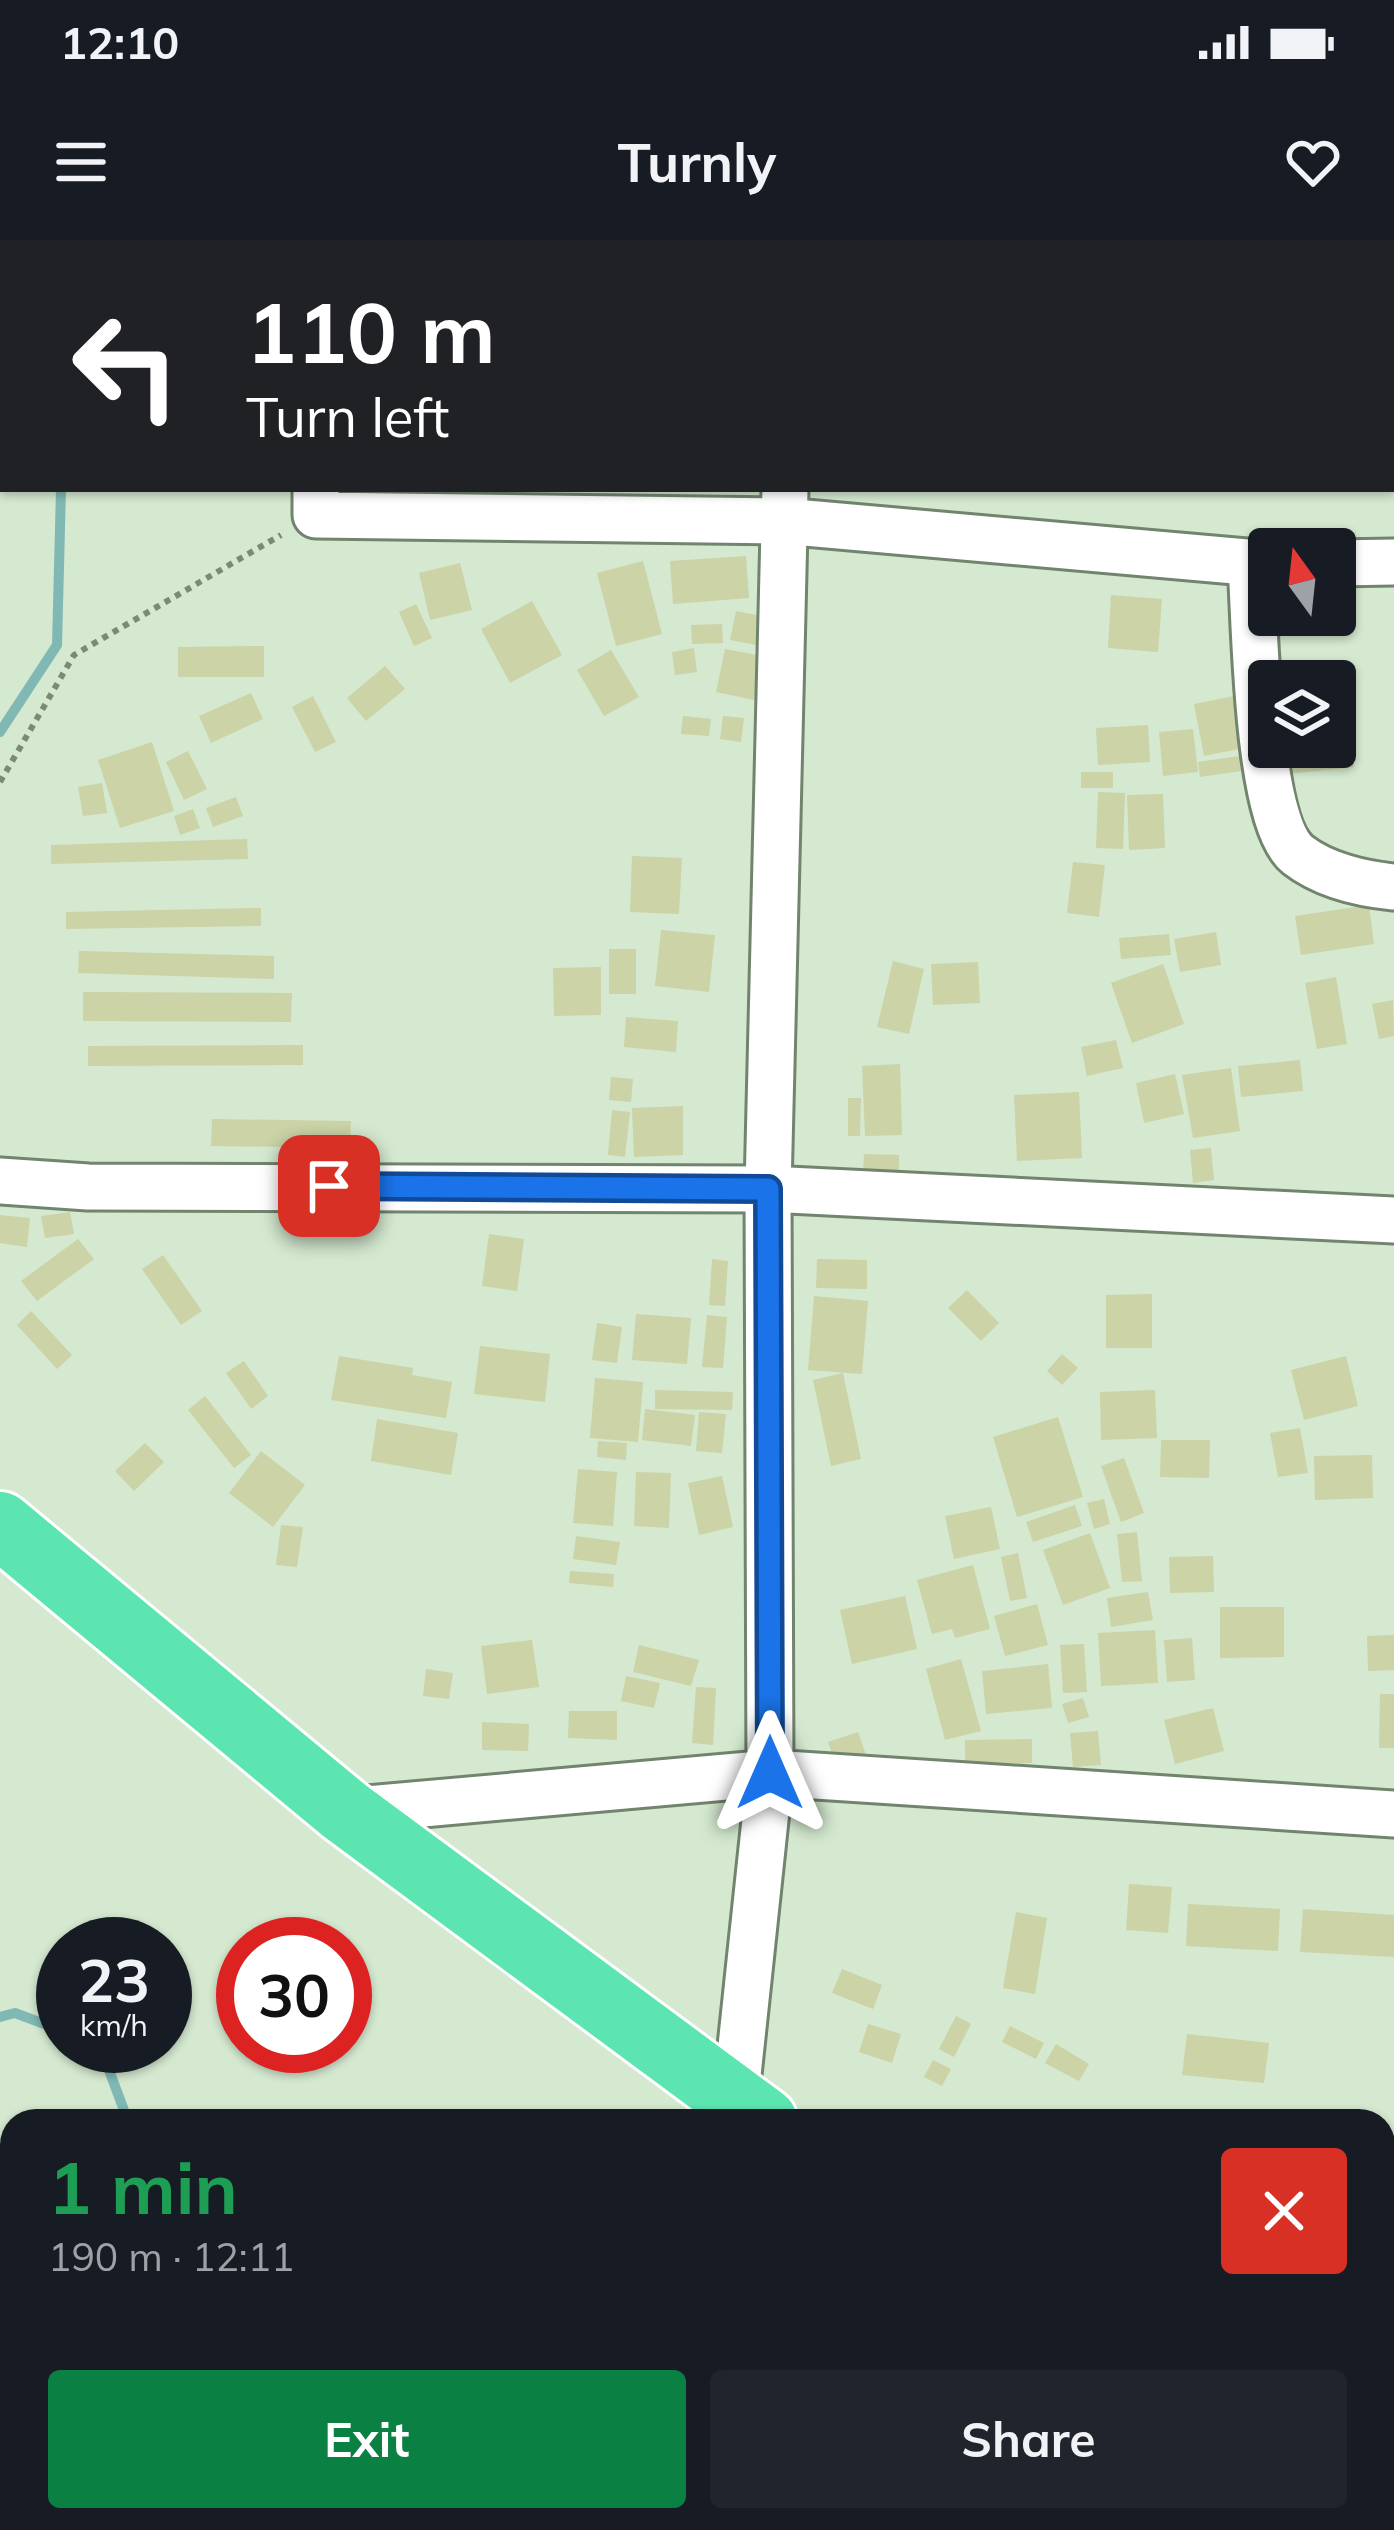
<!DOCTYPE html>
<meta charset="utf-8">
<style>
body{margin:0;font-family:Mulish,sans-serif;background:#20242c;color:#f1f3f6;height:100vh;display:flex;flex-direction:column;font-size:45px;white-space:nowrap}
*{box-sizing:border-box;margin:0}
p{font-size:39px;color:#9ea1a6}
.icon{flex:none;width:66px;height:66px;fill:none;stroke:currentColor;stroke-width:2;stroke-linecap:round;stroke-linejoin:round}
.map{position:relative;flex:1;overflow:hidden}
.drawer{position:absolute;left:0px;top:1869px;width:1395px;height:423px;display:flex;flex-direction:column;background:#171b24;border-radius:36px 36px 0 0;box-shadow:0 3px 9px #0004}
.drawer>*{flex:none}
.guide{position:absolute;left:0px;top:0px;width:1395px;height:252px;box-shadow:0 3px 9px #0004;background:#202124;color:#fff;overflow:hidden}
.needle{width:78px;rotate:345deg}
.tools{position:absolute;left:1248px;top:288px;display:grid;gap:24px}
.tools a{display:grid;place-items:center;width:108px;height:108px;border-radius:12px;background:#171b24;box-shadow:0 3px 9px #0004;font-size:60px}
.speed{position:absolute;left:36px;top:1677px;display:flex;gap:24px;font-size:60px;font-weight:700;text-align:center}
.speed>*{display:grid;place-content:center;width:156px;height:156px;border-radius:50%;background:#171b24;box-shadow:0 3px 9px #0004;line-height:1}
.speed small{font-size:30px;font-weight:400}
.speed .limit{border:18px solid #d22;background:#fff;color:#111}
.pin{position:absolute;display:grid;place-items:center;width:102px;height:102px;color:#fff;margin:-51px;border-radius:24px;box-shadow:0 6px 18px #0006}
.me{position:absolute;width:132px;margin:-66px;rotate:0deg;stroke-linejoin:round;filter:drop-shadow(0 0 9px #0008)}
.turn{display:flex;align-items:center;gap:42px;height:252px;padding:0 48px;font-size:54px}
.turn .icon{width:156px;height:156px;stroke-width:2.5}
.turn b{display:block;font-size:84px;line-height:102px}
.round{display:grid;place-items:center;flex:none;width:126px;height:126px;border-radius:12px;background:#20242c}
.overview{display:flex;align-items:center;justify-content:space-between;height:204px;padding:0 48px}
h1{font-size:72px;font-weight:700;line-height:90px;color:#1e9e55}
.primary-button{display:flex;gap:24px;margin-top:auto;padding:24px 48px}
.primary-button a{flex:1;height:138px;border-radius:12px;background:#0b8043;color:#fff;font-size:48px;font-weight:700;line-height:138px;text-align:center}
.primary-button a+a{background:#20242c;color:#f1f3f6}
.status{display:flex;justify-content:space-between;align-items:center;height:84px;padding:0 60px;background:#171b24;direction:ltr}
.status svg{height:33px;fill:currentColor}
header{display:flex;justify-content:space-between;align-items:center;height:156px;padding:0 48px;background:#171b24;font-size:54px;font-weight:700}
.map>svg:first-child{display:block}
.built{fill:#c4ddbf}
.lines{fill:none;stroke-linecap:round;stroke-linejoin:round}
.stream{stroke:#80b8b4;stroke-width:10}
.building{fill:#cbd3a7}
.street-casing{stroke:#71846e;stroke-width:51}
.highway-casing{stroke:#fff;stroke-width:72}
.path{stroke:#7b8979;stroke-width:6;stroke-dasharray:6 6;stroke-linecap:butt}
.street{stroke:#fff;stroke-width:45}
.highway{stroke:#5ce4b1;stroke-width:66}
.route-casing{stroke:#114b97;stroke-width:30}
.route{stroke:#1a73e8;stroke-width:21}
</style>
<div class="status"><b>12:10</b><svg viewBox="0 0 49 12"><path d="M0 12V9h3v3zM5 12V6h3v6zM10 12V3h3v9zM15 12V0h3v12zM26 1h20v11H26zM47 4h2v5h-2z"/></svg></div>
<header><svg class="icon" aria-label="menu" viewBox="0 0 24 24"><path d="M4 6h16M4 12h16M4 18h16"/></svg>Turnly<svg class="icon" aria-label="heart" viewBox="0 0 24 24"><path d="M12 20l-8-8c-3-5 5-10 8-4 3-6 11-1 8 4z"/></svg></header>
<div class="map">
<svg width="1394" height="2290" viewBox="0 0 1394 2290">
<rect width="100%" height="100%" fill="#d4e9d0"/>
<polygon class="built" points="947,2280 1184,2280 1201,2290 941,2290"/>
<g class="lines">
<g class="stream">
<polyline points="33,3 33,0"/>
<polyline points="0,492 57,405 61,249"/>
<polyline points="0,1777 15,1773 63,1791"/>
<polyline points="100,1806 128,1881"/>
<polyline points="247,2280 253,2290"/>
</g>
</g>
<g class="building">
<polygon points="746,316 749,358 673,364 670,321"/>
<polygon points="643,321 662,394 616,406 597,333"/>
<polygon points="460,323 472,370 430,380 419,333"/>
<polygon points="1111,355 1162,359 1158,412 1108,408"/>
<polygon points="532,361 562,415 510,443 481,389"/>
<polygon points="416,364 432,398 414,406 399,372"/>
<polygon points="736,371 766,377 761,406 730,400"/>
<polygon points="722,384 723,403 692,404 691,385"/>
<polygon points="264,406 264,437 178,437 178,407"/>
<polygon points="694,408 697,432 675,435 672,412"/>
<polygon points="725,409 763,416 754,460 716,452"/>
<polygon points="611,410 639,457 604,476 577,430"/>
<polygon points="385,426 405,449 366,481 347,458"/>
<polygon points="251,453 263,479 211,503 199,476"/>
<polygon points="1244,454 1254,506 1204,516 1194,464"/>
<polygon points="313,456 336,502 315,512 292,467"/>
<polygon points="1347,461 1354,527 1288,534 1285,507 1335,507 1335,462"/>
<polygon points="683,476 711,479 709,496 681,494"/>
<polygon points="723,476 744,478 741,502 720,499"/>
<polygon points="1148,485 1150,522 1098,525 1096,488"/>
<polygon points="1193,489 1198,532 1163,536 1159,492"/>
<polygon points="152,502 174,571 120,588 98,520"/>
<polygon points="188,511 207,549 184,560 166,522"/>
<polygon points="1246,515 1248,530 1200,537 1198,522"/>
<rect x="1081" y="532" width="32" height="16"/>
<polygon points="102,543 107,573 83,576 78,547"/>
<polygon points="1098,552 1125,553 1123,609 1096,608"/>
<polygon points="1163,554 1165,608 1129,610 1127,555"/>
<polygon points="236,557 243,576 213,587 206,568"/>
<polygon points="193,569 200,588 180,595 174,576"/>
<polygon points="247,599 248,619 51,624 51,605"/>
<polygon points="632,616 682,618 679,674 630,672"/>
<polygon points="1073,622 1105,625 1099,677 1067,673"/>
<polygon points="1369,665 1374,704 1301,715 1295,676"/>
<polygon points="261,668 261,686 66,689 66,672"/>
<polygon points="661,690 715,695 709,752 655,746"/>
<polygon points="1216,692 1221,725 1180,732 1174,699"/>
<polygon points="1169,694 1171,715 1121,719 1119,698"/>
<rect x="609" y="709" width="27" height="45"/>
<polygon points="79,711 274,716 274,739 78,733"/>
<polygon points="893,721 924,729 909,794 877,787"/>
<polygon points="978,722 980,763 933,765 931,724"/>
<polygon points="1163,724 1184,784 1132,803 1111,743"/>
<polygon points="601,727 601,775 554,776 553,728"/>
<polygon points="1336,737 1347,804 1317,809 1305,743"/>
<polygon points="83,752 292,753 291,782 83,781"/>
<polygon points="1393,760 1394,796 1379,799 1372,764"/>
<polygon points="626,777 678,781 676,812 624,807"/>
<polygon points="1116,800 1123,828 1087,836 1081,807"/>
<polygon points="303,805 303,825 88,826 88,806"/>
<polygon points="1300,820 1303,851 1241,857 1238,826"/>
<polygon points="900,824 902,895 865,896 862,826"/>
<polygon points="1231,828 1240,891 1193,898 1182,835"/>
<polygon points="1175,834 1184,874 1144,883 1136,843"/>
<polygon points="611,837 633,839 631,862 609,860"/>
<polygon points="1079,852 1082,918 1017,921 1014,855"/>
<polygon points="848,858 861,858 860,896 848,896"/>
<polygon points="683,866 683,915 634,917 632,868"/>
<polygon points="612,870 630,872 625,917 608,915"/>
<polygon points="212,879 351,881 350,908 211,906"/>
<polygon points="1211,908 1214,940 1193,943 1190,910"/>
<polygon points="864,914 899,915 899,935 863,935"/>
<polygon points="70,972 74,994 45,998 41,976"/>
<polygon points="0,975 30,978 27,1007 0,1003"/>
<polygon points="489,994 524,999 517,1051 482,1046"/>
<polygon points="78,999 94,1019 37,1061 21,1041"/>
<polygon points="163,1015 202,1071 181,1085 142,1029"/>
<polygon points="712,1019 728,1021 725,1066 709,1065"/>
<polygon points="817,1019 867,1020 867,1049 816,1048"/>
<polygon points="967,1050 999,1083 981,1101 948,1068"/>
<polygon points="1152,1054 1152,1108 1106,1108 1106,1055"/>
<polygon points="814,1056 868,1061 862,1134 808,1130"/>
<polygon points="31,1071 72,1115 57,1129 17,1085"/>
<polygon points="636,1074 691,1078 687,1124 632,1120"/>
<polygon points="707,1075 727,1077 723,1128 702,1127"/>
<polygon points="597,1083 622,1087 617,1123 592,1120"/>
<polygon points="480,1106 550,1114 545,1162 474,1154"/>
<polygon points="1062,1114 1078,1128 1062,1145 1047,1131"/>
<polygon points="339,1116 413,1128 412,1135 452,1142 446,1178 331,1160"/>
<polygon points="1346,1116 1358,1166 1304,1180 1291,1130"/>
<polygon points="244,1121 268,1156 251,1169 226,1133"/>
<polygon points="843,1133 861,1219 831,1226 813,1140"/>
<polygon points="595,1138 643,1142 638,1202 590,1198"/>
<polygon points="655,1150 733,1152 732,1170 655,1169"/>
<polygon points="1155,1150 1157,1198 1101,1200 1100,1152"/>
<polygon points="205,1156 251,1215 234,1228 188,1170"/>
<polygon points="645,1169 695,1175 691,1206 642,1200"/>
<polygon points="699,1172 726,1174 722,1213 696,1211"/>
<polygon points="1058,1177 1083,1257 1017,1277 993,1197"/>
<polygon points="377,1179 458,1193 451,1235 371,1221"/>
<polygon points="1300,1188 1308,1233 1278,1237 1270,1193"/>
<polygon points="1161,1200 1210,1200 1209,1238 1160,1237"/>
<polygon points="598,1201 627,1203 626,1220 597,1217"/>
<polygon points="145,1203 164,1222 134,1251 115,1231"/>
<polygon points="261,1211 305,1245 273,1287 229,1253"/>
<polygon points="1372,1215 1373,1258 1315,1260 1314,1216"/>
<polygon points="1124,1218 1144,1273 1121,1282 1101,1226"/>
<polygon points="578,1229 617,1232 613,1286 573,1283"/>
<polygon points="636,1232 671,1233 669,1288 634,1286"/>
<polygon points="722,1236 733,1287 699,1295 688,1243"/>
<polygon points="1104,1259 1110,1284 1094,1289 1087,1263"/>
<polygon points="1075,1265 1082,1286 1033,1302 1026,1282"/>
<polygon points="991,1267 1000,1309 954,1319 945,1276"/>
<polygon points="281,1285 303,1287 297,1327 276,1325"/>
<polygon points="1137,1292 1142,1341 1122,1342 1117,1294"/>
<polygon points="1090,1293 1110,1348 1063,1365 1043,1310"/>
<polygon points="576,1296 620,1302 616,1325 573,1319"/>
<polygon points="1018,1313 1027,1358 1010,1361 1001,1317"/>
<polygon points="1213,1316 1214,1352 1170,1353 1169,1317"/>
<polygon points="973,1325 990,1389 955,1398 952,1389 932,1394 917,1340"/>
<polygon points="570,1331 614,1334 613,1347 569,1343"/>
<polygon points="1148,1352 1153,1380 1111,1387 1107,1358"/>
<polygon points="905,1356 917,1409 852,1424 840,1370"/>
<polygon points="1037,1364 1048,1405 1005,1416 994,1376"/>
<polygon points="1220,1367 1284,1367 1284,1417 1220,1418"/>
<polygon points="1155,1390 1158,1443 1101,1446 1098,1393"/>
<polygon points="1394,1395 1394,1430 1368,1431 1367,1396"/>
<polygon points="1192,1398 1195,1440 1167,1442 1164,1400"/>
<polygon points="532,1400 539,1447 487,1454 481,1406"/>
<polygon points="1084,1404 1087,1452 1063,1453 1060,1405"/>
<polygon points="639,1405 699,1420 691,1446 633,1432"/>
<polygon points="961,1419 981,1491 945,1500 926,1429"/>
<polygon points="1048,1424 1052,1468 986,1474 982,1431"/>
<polygon points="426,1429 453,1433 449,1459 423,1456"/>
<polygon points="626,1436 660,1443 654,1468 621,1461"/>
<polygon points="696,1447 716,1448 713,1505 692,1503"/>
<polygon points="1380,1454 1394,1454 1394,1508 1379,1508"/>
<polygon points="1083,1458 1089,1477 1068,1483 1062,1464"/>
<polygon points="1213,1468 1224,1511 1175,1524 1164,1480"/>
<polygon points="569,1471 617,1471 617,1500 568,1498"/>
<polygon points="482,1482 529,1484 528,1511 482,1510"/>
<polygon points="1098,1491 1101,1525 1073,1527 1070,1493"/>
<polygon points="858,1492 869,1524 839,1533 828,1502"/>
<polygon points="1032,1499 1032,1523 965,1524 965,1500"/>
<polygon points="1129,1644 1172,1647 1168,1693 1126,1690"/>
<polygon points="1188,1664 1280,1669 1278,1711 1186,1706"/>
<polygon points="1303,1669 1394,1675 1394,1717 1300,1712"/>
<polygon points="1016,1672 1047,1678 1035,1754 1003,1748"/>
<polygon points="842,1729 882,1745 873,1769 832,1753"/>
<polygon points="956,1776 971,1784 954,1817 939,1809"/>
<polygon points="868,1784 901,1794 892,1823 859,1812"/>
<polygon points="1010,1786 1044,1803 1036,1819 1002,1802"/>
<polygon points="1187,1794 1269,1803 1264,1843 1182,1835"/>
<polygon points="1056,1804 1089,1824 1079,1841 1045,1823"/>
<polygon points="933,1820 951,1829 942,1846 924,1837"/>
</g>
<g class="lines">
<g class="street-casing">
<g id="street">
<polyline points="315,0 315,3"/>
<polyline points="798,3 798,0"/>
<polyline points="316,249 316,275 783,281 1269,324"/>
<polyline points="1335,323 1394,322"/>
<path d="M1251 325C1255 382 1256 582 1298 615 1324 635 1362 644 1394 647"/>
<polyline points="0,941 88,947 768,949 1394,980"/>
<polyline points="345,1571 770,1533 1394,1574"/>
<polyline points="735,1863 770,1533 768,949 785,249"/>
</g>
</g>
<g class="highway-casing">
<g id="highway">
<polyline points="0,1285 345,1571 764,1881"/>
<polyline points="1383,2245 1394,2251"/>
</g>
</g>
<polyline class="path" points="0,542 74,415 281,295"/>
<use href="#street" class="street"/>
<use href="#highway" class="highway"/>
</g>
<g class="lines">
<g class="route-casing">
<polyline id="route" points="329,946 768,949 770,1533"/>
</g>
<use href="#route" class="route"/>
</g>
</svg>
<div class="tools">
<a><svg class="needle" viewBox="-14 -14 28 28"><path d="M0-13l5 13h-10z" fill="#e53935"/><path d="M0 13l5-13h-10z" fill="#9ea1a6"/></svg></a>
<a><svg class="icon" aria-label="layers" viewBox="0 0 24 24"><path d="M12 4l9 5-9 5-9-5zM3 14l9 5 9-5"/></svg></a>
</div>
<div class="speed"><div>23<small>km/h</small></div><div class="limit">30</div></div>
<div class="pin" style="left:329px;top:946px;background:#d93025"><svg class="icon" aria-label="arrive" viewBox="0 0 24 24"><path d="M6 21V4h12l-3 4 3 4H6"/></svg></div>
<svg class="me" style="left:770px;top:1533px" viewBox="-20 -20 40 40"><path d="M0-17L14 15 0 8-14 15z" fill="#1a73e8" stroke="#fff" stroke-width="4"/></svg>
<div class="guide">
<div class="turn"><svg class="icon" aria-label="left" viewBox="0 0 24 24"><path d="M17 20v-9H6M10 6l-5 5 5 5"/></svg><div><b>110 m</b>Turn left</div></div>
</div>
<section class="drawer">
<div class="overview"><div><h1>1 min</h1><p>190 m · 12:11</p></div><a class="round" style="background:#d93025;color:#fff"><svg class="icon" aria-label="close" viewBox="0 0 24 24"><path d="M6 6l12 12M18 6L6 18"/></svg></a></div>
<div class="primary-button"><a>Exit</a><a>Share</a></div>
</section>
</div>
